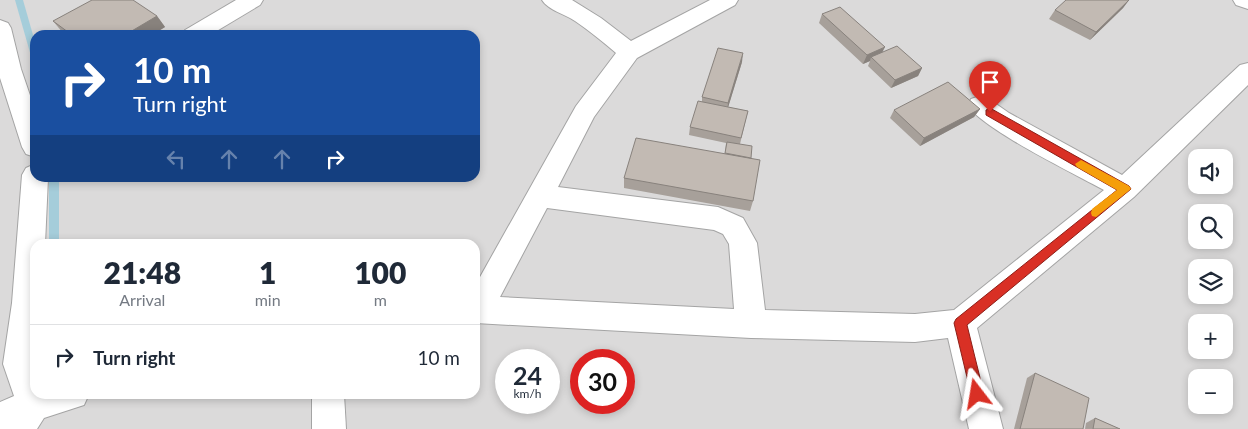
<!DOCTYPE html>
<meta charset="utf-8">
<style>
body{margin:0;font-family:Lato,sans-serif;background:#f2f2f3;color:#1f2937;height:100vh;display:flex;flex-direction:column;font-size:19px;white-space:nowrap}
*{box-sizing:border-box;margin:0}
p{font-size:16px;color:#747a83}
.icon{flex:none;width:28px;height:28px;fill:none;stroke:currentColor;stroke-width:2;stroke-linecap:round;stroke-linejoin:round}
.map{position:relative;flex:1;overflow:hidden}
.drawer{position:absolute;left:30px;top:239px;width:450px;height:160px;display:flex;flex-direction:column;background:#fff;border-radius:15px;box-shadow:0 2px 8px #0003}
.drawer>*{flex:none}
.hud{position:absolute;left:30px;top:30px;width:450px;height:152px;border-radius:15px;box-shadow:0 2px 8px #0003;background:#1a4fa0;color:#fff;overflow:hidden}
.controls{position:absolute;left:1188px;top:149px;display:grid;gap:10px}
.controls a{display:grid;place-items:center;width:45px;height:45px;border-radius:10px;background:#fff;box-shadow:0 2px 8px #0003;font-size:25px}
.speed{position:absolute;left:495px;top:349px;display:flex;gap:10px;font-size:25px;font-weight:700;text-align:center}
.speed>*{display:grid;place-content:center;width:65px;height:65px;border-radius:50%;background:#fff;box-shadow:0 2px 8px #0003;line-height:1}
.speed small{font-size:12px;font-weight:400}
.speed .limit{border:8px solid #d22;background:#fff;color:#111}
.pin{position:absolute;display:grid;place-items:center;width:42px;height:42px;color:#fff;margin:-51px -21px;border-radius:50% 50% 50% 0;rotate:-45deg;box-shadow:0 0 5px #0007}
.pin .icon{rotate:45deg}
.me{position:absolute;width:55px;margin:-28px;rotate:346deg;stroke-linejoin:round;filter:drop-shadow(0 0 4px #0008)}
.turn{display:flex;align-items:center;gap:18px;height:105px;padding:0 20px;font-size:22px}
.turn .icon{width:65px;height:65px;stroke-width:2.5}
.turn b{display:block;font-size:35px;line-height:42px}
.lanes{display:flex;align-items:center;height:48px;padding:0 20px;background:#0003;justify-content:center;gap:25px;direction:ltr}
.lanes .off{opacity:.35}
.eta{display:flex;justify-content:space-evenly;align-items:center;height:85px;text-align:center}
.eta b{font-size:30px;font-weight:800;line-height:35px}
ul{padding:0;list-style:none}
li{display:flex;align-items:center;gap:15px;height:65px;padding:0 20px;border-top:1px solid #e0e1e3}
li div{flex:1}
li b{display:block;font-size:19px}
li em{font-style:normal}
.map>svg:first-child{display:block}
.residential{fill:#dbdada;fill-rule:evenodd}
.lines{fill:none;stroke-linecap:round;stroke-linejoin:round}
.stream{fill:#a5cdda;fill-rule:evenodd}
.minor-casing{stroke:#a4a4a4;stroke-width:2}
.minor{fill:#fff;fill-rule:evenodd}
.wall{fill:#a7a09a}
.shaded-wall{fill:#88827d}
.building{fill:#c2bab3;stroke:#88827d}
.route{fill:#d93025;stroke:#8d1f18}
.slow{fill:#f59e0b}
</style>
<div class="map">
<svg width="1248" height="429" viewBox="0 0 1248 429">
<rect width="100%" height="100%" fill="#eeebe3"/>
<path class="residential" d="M0 0H1248V429H0ZM35 35H475V178H35ZM1196 158H1224V185H1196ZM1196 212H1224V240H1196ZM35 244H475V394H35ZM1196 268H1224V295H1196ZM1196 322H1224V350H1196ZM506 360H549V402H506ZM581 360H624V402H581ZM1196 378H1224V405H1196Z"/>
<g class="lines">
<g class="stream">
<polygon points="15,0 23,0 35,42 35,59 31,56"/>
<rect x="49" y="178" width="10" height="66"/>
</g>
<g class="minor-casing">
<g id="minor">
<polygon points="236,0 263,0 260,5 210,35 182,35 185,30"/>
<path d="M542 0H572L601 18 631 41 710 0H738L735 5 637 58 594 117 558 187 718 207 743 218 757 243 765 310 915 314 954 310 1104 190C1077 175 980 128 968 105L971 99 980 96 989 99 1009 113 1122 175 1240 65 1248 63V85L1134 197 977 328 1003 429H969L948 338 915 342 751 338 475 323V286L576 106 616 53C603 42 590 31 575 21 565 14 548 10 542 0ZM547 208 714 230 723 234 729 244 734 309 500 297Z"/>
<polygon points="1233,0 1248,0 1248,9 1236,5"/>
<polygon points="0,20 8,23 11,28 21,69 35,110 35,157 26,154 22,147 0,78"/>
<polygon points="35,164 35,178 48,178 45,244 35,244 35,394 89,394 84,405 44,418 37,429 0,429 0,402 14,396 3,364 12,303 22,175 26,168"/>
<polygon points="312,394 344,394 346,429 312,429"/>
</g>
</g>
<use href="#minor" class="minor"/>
</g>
<g class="wall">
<polygon points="1129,0 1123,8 1090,40 1049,19 1055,10"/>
<polygon points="822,14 883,52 922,68 918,76 891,88 868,66 870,61 863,64 819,23"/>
<polygon points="157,16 165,27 152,35 66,35 63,33 53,21"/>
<polygon points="742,62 728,107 748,111 740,144 751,158 753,201 750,211 624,188 624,178 725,153 726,143 689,135 690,127 702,101 702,97"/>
<polygon points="980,109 974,117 920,146 890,118 894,110"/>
<polygon points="1035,373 1083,429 1014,429 1027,378"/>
<polygon points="1095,418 1120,429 1085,429 1086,423"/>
</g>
<g class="shaded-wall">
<polygon points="1129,0 1123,8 1090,40 1096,32"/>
<polygon points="157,16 165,27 152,35 125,35"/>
<polygon points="885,47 881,55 871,57 870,61 863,64 867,55"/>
<polygon points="743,53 742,62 727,111 728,103"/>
<polygon points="922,68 918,76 891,88 895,80"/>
<polygon points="980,109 974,117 920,146 924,138"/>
</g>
<g class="building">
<polygon points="92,0 133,0 157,16 125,35 72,35 53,21"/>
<polygon points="1066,0 1129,0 1096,32 1055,10"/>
<polygon points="840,7 885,47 867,55 822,14"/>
<polygon points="897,46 922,68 895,80 871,57"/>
<polygon points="718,48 743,53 728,103 702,97"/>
<polygon points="948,82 980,109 924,138 894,110"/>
<polygon points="698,101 748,111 741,138 690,127"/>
<polygon points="636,138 760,160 753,201 624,178"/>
<polygon points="727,142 752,146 751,158 725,153"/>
<polygon points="1035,373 1089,398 1083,429 1020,429"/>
<polygon points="1095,418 1120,429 1093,429"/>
</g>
<polygon class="route" points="990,108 1129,186 1131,189 967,325 984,394 982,398 977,400 973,398 971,394 954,323 956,319 1117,190 986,115 986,110"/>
<polygon class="slow" points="1081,160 1129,186 1131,189 1096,217 1092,216 1091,213 1092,209 1117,190 1077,167 1075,164"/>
</svg>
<div class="controls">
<a><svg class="icon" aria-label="sound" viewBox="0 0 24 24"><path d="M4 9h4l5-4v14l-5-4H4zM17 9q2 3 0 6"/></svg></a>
<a><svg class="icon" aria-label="search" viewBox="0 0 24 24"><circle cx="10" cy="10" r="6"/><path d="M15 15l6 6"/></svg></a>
<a><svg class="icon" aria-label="layers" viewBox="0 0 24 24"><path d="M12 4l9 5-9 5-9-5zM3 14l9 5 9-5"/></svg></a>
<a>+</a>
<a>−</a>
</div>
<div class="speed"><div>24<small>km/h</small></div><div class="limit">30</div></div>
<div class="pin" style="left:990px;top:112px;background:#d93025"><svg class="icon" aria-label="arrive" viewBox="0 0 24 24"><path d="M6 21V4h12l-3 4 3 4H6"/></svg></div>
<svg class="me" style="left:977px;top:394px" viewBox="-20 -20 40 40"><path d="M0-17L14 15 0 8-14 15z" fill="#d93025" stroke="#fff" stroke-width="4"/></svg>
<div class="hud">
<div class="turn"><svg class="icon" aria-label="right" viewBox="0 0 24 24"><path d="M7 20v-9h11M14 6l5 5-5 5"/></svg><div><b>10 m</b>Turn right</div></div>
<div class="lanes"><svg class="icon off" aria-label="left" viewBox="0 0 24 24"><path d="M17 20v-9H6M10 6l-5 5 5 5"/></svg><svg class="icon off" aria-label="ahead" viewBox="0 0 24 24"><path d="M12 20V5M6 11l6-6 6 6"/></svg><svg class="icon off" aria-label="ahead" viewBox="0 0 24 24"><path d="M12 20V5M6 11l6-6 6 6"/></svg><svg class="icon" aria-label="right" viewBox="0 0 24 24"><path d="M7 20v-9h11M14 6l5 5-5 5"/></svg></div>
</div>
<section class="drawer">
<div class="eta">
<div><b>21:48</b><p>Arrival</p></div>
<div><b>1</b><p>min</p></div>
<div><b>100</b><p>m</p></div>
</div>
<ul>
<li><svg class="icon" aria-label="right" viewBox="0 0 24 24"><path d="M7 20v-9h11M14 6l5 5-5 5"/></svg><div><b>Turn right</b></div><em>10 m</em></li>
</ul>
</section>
</div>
